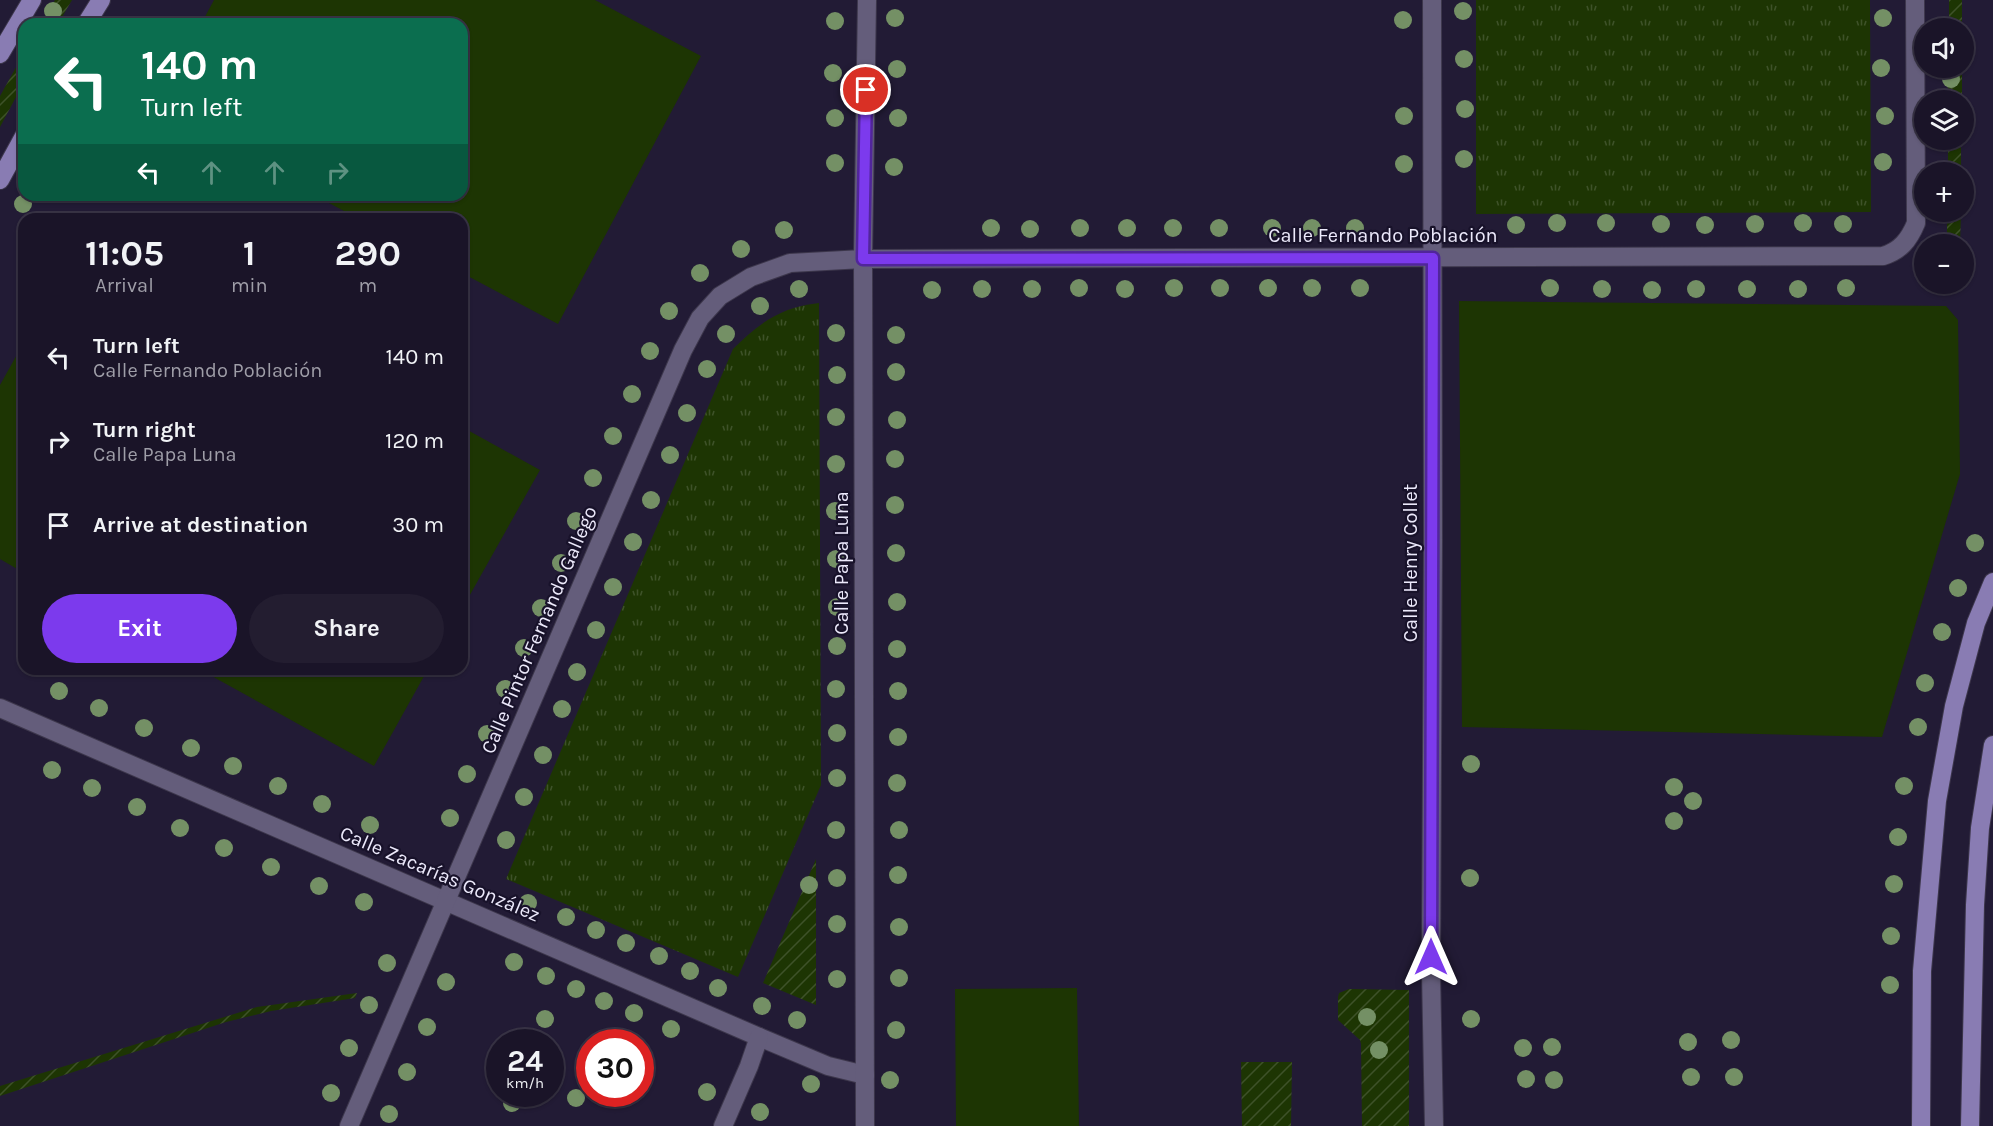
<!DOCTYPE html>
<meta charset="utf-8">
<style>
body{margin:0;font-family:Karla,sans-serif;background:#231d30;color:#f1f3f6;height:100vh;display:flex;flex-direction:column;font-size:22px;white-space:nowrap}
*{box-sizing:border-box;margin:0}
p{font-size:20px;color:#9f9ea8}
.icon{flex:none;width:33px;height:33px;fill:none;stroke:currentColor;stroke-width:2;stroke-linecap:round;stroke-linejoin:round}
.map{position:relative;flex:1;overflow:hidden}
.panel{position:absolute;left:18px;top:213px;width:450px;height:462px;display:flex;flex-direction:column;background:#1a1428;border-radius:18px;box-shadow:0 2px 4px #0004,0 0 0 2px #383345}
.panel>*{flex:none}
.top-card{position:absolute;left:18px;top:18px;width:450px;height:183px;border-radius:18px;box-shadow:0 2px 4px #0004,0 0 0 2px #383345;background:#0b6e4f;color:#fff;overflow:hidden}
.controls{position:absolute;left:1914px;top:18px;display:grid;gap:12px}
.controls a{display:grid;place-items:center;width:60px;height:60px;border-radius:50%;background:#1a1428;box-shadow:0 2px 4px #0004,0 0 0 2px #383345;font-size:30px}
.speed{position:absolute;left:486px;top:1029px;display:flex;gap:12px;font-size:30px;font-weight:700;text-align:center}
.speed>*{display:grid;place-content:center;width:78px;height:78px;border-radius:50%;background:#1a1428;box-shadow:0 2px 4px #0004,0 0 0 2px #383345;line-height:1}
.speed small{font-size:15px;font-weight:400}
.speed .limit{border:9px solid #d22;background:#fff;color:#111}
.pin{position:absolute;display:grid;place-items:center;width:51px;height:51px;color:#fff;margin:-26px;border:3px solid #fff;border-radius:50%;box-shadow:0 2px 6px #0007}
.me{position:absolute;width:66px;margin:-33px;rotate:0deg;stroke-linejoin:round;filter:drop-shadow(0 0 4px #0008)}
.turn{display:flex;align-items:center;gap:21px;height:126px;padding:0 24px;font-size:27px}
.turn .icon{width:78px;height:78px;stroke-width:2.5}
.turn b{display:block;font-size:42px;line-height:51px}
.lanes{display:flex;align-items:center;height:57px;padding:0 24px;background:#0003;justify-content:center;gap:30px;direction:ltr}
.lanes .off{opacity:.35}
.eta{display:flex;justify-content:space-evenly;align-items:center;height:102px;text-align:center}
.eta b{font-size:36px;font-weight:700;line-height:42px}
.action{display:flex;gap:12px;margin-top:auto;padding:12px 24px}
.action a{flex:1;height:69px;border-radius:36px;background:#7c3aed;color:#fff;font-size:24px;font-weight:700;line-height:69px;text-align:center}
.action a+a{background:#231d30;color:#f1f3f6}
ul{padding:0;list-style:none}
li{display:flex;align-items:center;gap:18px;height:84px;padding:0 24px}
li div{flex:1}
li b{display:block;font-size:22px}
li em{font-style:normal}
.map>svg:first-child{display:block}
.grass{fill:url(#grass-tufts)}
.garden{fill:url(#garden-furrows)}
.pitch{fill:#1d3503}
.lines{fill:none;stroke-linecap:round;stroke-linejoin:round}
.minor-casing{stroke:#3d374c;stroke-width:20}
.primary-casing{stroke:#3d374c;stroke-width:20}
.minor{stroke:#645d7b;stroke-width:18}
.primary{stroke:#897cb3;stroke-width:18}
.tree{fill:#749065}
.route-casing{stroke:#51269a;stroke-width:15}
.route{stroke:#7c3aed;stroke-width:10}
.labels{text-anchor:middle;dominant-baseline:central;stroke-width:4.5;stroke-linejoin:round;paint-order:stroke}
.street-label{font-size:20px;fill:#ece9fb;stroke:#18122a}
</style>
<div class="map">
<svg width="1993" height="1126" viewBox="0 0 1993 1126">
<defs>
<pattern id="grass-tufts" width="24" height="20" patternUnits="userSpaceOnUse" patternTransform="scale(1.5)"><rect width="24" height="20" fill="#1d3503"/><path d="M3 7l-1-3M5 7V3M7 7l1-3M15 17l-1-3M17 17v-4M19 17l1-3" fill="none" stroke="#3e5229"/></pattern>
<pattern id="garden-furrows" width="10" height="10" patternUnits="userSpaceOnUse" patternTransform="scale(1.5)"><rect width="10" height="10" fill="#1d3503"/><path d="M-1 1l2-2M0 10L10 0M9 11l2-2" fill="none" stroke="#3e5229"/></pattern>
</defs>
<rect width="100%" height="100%" fill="#221b35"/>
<g class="grass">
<polygon points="1476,0 1870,0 1871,212 1476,214"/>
<path d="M819 303 821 785 738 977 506 879 733 349C759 323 781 307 819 303Z"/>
</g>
<g class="garden">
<polygon points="55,0 72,0 58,24 41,24"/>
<rect x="1949" y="0" width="13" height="28"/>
<polygon points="24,53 24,82 0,127 0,96"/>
<rect x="1948" y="68" width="14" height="32"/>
<rect x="1948" y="140" width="13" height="32"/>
<polygon points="1947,212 1961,212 1960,244 1947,244"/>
<polygon points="816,859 816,1005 763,983"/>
<polygon points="1349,989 1409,990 1409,1126 1362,1126 1361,1044 1360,1040 1338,1020 1338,997 1339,993"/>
<polygon points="357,993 355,998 271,1011 226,1022 0,1096 0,1086 257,1007"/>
<polygon points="1241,1062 1292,1062 1291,1126 1242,1126"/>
</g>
<g class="pitch">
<polygon points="214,0 595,0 701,56 558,324 462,273 462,219 359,219 314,195 462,195 462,24 201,24"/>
<polygon points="1459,301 1946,306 1958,320 1960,474 1882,737 1462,727"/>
<polygon points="24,342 24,573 0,559 0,385"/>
<polygon points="462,427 540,470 462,609"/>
<polygon points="199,669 428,669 374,766"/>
<polygon points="1077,988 1079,1126 956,1126 955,989"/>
</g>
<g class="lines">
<g class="minor-casing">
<g id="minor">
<polyline points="1432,0 1433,539 1431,972 1434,1126"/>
<polyline points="0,708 759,1037 828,1066 865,1075"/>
<path d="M349 1126 683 350 700 318 720 296 751 277 790 263 863 259 1883 256C1900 251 1909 240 1916 223L1915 0"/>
<polyline points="723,1126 749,1066 759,1037"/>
<polyline points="865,1126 863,259 867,0"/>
</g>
</g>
<g class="primary-casing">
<g id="primary">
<polyline points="86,24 101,0"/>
<polyline points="0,54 32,0"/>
<polyline points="0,180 24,136"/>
<polyline points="1921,1126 1922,971 1937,801 1954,706 1976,623 1993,582"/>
<polyline points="1970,1126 1975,905 1980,828 1993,745"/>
</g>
</g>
<use href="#minor" class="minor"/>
<use href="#primary" class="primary"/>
</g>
<g class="tree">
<circle cx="53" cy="11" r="9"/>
<circle cx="1463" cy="11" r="9"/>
<circle cx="895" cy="18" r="9"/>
<circle cx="1883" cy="18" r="9"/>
<circle cx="1403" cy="20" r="9"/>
<circle cx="835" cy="21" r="9"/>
<circle cx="1464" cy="59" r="9"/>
<circle cx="1881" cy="68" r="9"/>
<circle cx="897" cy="69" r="9"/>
<circle cx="833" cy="73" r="9"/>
<circle cx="1951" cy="79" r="9"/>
<circle cx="1465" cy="109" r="9"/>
<circle cx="1404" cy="116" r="9"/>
<circle cx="1885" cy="116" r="9"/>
<circle cx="835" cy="118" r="9"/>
<circle cx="898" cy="118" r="9"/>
<circle cx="1464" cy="159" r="9"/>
<circle cx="1883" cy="162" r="9"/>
<circle cx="835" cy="163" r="9"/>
<circle cx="1404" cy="164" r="9"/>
<circle cx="894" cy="167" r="9"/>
<circle cx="23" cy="204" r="9"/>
<circle cx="1557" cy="223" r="9"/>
<circle cx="1606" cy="223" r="9"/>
<circle cx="1803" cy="223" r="9"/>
<circle cx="1661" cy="224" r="9"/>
<circle cx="1755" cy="224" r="9"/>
<circle cx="1843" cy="224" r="9"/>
<circle cx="1516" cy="225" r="9"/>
<circle cx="1705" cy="225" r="9"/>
<circle cx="991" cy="228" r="9"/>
<circle cx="1080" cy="228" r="9"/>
<circle cx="1127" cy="228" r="9"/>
<circle cx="1173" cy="228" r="9"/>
<circle cx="1219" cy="228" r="9"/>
<circle cx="1272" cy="228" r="9"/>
<circle cx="1312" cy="228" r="9"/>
<circle cx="1355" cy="228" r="9"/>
<circle cx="1030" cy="229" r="9"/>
<circle cx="784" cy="230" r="9"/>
<circle cx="741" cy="249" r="9"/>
<circle cx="700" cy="273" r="9"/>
<circle cx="1079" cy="288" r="9"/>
<circle cx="1174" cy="288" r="9"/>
<circle cx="1220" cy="288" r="9"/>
<circle cx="1268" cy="288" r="9"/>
<circle cx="1312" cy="288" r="9"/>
<circle cx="1360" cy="288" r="9"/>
<circle cx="1550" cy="288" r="9"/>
<circle cx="1846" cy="288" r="9"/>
<circle cx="799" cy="289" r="9"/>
<circle cx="982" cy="289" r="9"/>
<circle cx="1032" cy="289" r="9"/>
<circle cx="1125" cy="289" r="9"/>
<circle cx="1602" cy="289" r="9"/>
<circle cx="1696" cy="289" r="9"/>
<circle cx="1747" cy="289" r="9"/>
<circle cx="1798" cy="289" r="9"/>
<circle cx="932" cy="290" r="9"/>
<circle cx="1652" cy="290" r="9"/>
<circle cx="760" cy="306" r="9"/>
<circle cx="669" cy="311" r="9"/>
<circle cx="836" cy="333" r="9"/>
<circle cx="726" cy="334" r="9"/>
<circle cx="896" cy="335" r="9"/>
<circle cx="650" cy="351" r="9"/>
<circle cx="707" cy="369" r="9"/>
<circle cx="896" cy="372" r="9"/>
<circle cx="837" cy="375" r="9"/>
<circle cx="632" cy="394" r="9"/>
<circle cx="687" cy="413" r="9"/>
<circle cx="836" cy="417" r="9"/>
<circle cx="897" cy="420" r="9"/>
<circle cx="613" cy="436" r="9"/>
<circle cx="670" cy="455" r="9"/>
<circle cx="895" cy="459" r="9"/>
<circle cx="836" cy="464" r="9"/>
<circle cx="593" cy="478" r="9"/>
<circle cx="651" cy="500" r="9"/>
<circle cx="895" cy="505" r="9"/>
<circle cx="835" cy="511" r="9"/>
<circle cx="576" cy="521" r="9"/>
<circle cx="633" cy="542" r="9"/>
<circle cx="1975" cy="543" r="9"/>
<circle cx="896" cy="553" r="9"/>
<circle cx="836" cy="559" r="9"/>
<circle cx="561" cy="563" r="9"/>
<circle cx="613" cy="587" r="9"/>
<circle cx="1958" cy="588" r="9"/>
<circle cx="897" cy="602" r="9"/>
<circle cx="837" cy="607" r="9"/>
<circle cx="541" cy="608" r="9"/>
<circle cx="596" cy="630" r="9"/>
<circle cx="1942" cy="632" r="9"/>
<circle cx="837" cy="646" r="9"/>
<circle cx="524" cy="648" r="9"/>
<circle cx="897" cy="649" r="9"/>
<circle cx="577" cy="672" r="9"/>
<circle cx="1925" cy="683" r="9"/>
<circle cx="505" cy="689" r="9"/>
<circle cx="836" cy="689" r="9"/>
<circle cx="59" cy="691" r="9"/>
<circle cx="898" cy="691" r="9"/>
<circle cx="99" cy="708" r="9"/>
<circle cx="562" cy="709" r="9"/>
<circle cx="1918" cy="727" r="9"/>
<circle cx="144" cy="728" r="9"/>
<circle cx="837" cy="733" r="9"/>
<circle cx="487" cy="734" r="9"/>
<circle cx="898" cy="737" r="9"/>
<circle cx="191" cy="748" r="9"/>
<circle cx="543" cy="755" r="9"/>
<circle cx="1471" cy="764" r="9"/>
<circle cx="233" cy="766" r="9"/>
<circle cx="52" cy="770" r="9"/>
<circle cx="467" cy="774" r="9"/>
<circle cx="837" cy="778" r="9"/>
<circle cx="897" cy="783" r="9"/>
<circle cx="278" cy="786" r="9"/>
<circle cx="1904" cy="786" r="9"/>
<circle cx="1674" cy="787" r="9"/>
<circle cx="92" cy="788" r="9"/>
<circle cx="524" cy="797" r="9"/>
<circle cx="1693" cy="801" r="9"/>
<circle cx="322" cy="804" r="9"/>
<circle cx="137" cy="807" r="9"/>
<circle cx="450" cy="818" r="9"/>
<circle cx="1674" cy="821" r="9"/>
<circle cx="370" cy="825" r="9"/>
<circle cx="180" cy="828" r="9"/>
<circle cx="836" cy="830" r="9"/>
<circle cx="899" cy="830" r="9"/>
<circle cx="1898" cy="837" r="9"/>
<circle cx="506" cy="840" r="9"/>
<circle cx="224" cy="848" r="9"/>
<circle cx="271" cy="867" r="9"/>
<circle cx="898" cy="875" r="9"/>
<circle cx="837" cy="878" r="9"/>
<circle cx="1470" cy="878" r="9"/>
<circle cx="1894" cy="884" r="9"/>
<circle cx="809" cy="885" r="9"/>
<circle cx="319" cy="886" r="9"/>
<circle cx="364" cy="902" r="9"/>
<circle cx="528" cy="903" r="9"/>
<circle cx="566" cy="917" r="9"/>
<circle cx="837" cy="924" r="9"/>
<circle cx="899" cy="927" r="9"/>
<circle cx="596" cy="930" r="9"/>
<circle cx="1891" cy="936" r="9"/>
<circle cx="626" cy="943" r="9"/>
<circle cx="659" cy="956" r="9"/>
<circle cx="514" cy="962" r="9"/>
<circle cx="387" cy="963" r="9"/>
<circle cx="690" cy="971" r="9"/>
<circle cx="546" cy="976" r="9"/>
<circle cx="899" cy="978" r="9"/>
<circle cx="837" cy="979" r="9"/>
<circle cx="446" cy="982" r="9"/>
<circle cx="1890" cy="985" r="9"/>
<circle cx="718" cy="988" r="9"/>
<circle cx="576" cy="989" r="9"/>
<circle cx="604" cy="1001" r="9"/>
<circle cx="369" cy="1005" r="9"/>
<circle cx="762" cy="1006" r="9"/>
<circle cx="634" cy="1013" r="9"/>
<circle cx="1367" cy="1017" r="9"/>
<circle cx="545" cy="1019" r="9"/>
<circle cx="1471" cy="1019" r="9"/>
<circle cx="797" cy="1020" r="9"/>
<circle cx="427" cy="1027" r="9"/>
<circle cx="671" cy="1029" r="9"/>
<circle cx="896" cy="1030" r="9"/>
<circle cx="1731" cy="1040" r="9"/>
<circle cx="1688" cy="1042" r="9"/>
<circle cx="1552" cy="1047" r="9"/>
<circle cx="349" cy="1048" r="9"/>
<circle cx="1523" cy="1048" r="9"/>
<circle cx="1379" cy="1050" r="9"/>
<circle cx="407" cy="1072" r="9"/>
<circle cx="1691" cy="1077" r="9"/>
<circle cx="1734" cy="1077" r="9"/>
<circle cx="1526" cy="1079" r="9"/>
<circle cx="890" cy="1080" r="9"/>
<circle cx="1554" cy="1080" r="9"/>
<circle cx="811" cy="1084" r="9"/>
<circle cx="707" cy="1092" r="9"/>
<circle cx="331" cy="1093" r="9"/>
<circle cx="576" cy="1098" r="9"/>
<circle cx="512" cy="1103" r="9"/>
<circle cx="760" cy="1112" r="9"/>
<circle cx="389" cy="1114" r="9"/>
</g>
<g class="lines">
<g class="route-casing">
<polyline id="route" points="866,90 863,259 1433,258 1431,957"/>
</g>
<use href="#route" class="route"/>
</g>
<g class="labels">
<g class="street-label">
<text x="1383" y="235">Calle Fernando Población</text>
<text transform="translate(841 563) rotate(-90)">Calle Papa Luna</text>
<text transform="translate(1410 563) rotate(-90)">Calle Henry Collet</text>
<text transform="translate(539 630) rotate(-67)">Calle Pintor Fernando Gallego</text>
<text transform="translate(440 874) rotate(23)">Calle Zacarías González</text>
</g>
</g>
</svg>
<div class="controls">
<a><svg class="icon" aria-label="sound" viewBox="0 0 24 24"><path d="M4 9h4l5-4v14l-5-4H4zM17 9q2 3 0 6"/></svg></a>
<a><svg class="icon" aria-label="layers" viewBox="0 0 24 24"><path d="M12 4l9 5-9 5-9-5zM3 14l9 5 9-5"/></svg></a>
<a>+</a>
<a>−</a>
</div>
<div class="speed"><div>24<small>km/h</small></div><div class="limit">30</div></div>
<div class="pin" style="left:866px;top:90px;background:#d93025"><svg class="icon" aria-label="arrive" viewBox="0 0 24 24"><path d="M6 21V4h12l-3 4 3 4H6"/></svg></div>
<svg class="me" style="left:1431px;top:957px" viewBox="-20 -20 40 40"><path d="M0-17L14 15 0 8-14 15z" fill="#7c3aed" stroke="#fff" stroke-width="4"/></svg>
<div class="top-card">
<div class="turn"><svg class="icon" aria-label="left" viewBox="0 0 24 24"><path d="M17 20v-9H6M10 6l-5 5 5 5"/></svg><div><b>140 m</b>Turn left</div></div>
<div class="lanes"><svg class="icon" aria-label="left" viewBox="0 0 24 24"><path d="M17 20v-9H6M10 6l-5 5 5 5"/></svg><svg class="icon off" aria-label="ahead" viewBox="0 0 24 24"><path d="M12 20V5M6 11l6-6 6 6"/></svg><svg class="icon off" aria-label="ahead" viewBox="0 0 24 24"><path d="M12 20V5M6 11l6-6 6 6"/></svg><svg class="icon off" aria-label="right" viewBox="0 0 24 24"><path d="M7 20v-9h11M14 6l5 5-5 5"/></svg></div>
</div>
<section class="panel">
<div class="eta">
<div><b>11:05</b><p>Arrival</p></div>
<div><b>1</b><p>min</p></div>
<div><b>290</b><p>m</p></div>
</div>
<ul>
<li><svg class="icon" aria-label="left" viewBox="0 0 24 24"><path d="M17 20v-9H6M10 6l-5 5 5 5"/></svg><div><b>Turn left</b><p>Calle Fernando Población</p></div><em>140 m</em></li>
<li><svg class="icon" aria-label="right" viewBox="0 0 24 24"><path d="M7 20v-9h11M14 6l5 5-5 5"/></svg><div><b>Turn right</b><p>Calle Papa Luna</p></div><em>120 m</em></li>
<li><svg class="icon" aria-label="arrive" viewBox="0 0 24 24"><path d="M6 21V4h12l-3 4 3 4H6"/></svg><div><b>Arrive at destination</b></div><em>30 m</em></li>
</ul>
<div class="action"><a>Exit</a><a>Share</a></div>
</section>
</div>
